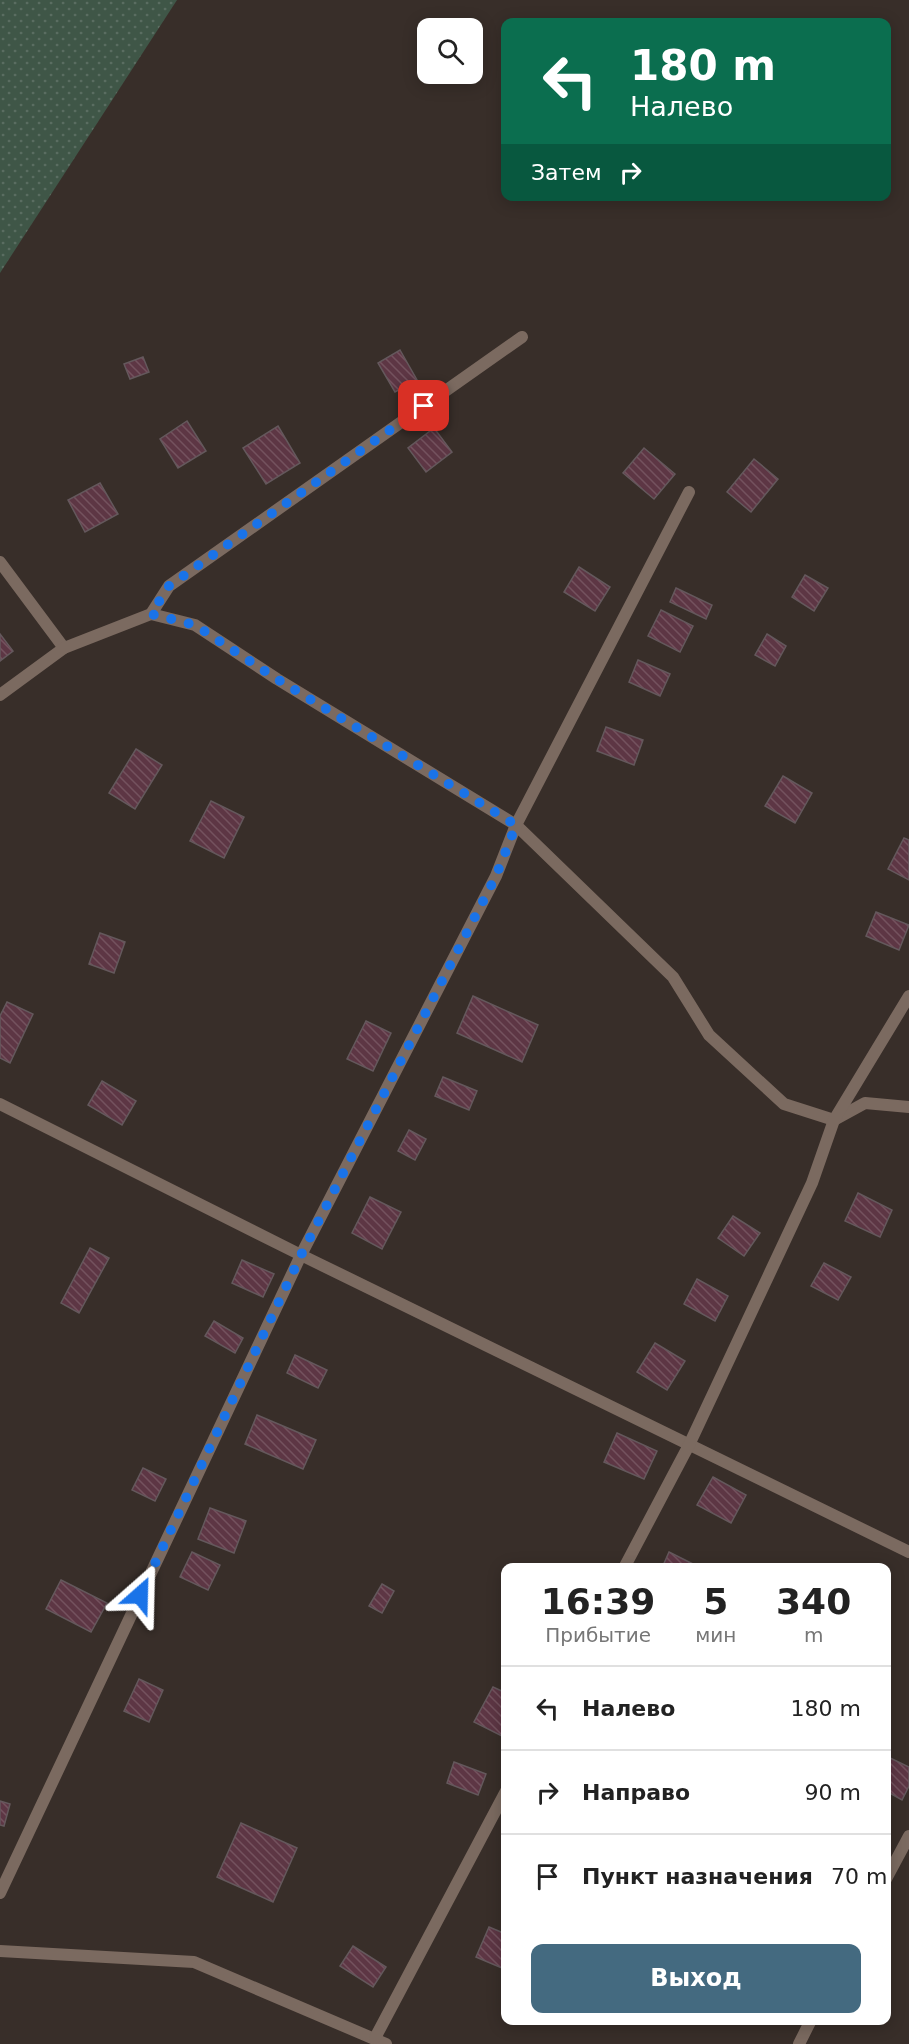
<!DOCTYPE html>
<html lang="ru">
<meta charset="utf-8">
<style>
body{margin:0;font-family:"DejaVu Sans",sans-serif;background:#f2f2f2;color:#222;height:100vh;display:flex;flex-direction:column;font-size:22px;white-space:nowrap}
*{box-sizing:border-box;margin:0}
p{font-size:20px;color:#767676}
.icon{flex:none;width:33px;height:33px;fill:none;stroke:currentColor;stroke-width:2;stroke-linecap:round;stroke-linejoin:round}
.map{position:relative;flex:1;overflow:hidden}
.side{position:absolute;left:501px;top:1563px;width:390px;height:462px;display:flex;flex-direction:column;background:#fff;border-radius:12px;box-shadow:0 3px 15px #0003}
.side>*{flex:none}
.banner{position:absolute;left:501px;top:18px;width:390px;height:183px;border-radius:12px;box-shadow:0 3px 15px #0003;background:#0b6e4f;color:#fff;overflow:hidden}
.fabs{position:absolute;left:417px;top:18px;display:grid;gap:12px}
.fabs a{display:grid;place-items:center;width:66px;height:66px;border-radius:12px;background:#fff;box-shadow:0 3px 15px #0003;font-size:30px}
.pin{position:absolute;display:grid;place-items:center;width:51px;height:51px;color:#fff;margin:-26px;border-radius:12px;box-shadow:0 3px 9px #0006}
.me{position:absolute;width:66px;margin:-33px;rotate:25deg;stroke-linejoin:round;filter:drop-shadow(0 0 4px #0008)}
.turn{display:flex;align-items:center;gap:21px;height:126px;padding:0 30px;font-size:27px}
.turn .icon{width:78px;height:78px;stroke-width:2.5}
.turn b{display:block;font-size:42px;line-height:51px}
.then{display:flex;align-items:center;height:57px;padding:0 30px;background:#0003;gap:12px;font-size:22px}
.eta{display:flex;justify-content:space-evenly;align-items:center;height:102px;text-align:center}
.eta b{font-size:36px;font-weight:700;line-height:42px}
.primary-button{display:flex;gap:12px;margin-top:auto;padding:12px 30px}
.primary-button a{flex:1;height:69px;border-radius:12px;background:#446a80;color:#fff;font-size:24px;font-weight:700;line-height:69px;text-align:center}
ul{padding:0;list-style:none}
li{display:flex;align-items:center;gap:18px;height:84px;padding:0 30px;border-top:2px solid #e0e0e0}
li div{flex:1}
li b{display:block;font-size:22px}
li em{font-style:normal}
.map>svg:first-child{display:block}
.grass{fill:url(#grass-dots)}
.building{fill:url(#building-back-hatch);stroke:#64585c;stroke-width:1.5}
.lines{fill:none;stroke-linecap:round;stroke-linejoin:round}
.service{stroke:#7b6a60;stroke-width:12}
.route{stroke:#1a73e8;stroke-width:10;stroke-dasharray:0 18}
</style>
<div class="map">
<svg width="909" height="2044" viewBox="0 0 909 2044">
<defs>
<pattern id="grass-dots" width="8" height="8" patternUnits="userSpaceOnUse" patternTransform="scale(1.5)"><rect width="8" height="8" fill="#3f5647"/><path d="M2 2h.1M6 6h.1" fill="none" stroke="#5a6d61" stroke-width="1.8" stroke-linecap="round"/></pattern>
<pattern id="building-back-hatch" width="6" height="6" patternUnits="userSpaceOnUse" patternTransform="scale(1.5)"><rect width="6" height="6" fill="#5d3644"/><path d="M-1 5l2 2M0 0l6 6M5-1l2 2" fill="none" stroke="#74525e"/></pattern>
</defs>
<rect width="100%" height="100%" fill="#382e29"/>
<polygon class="grass" points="0,0 177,0 0,273"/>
<g class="building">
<polygon points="400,350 417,380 395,392 378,363"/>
<polygon points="143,357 149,372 130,379 124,364"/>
<polygon points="187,421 206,451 178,468 160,439"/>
<polygon points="278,426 300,463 266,484 243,448"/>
<polygon points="434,428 452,452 426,472 408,448"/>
<polygon points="644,448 675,474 654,499 623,473"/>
<polygon points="754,459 778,479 751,512 727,492"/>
<polygon points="100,483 118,514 85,532 68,500"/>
<polygon points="579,567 610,587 595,611 564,592"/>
<polygon points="805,575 828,588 814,611 792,597"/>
<polygon points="676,588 712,605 706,619 670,602"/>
<polygon points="661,610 693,626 680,652 648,636"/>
<polygon points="0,634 13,651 0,661"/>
<polygon points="767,634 786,646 775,666 755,655"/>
<polygon points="638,660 670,674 660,696 629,682"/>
<polygon points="606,727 643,740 634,765 597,751"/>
<polygon points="136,749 162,765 135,809 109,793"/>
<polygon points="783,776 812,793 795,823 765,806"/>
<polygon points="211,801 244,817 224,858 190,841"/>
<polygon points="904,838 909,840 909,880 888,869"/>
<polygon points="876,912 909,925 899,950 866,936"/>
<polygon points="100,933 125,942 114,973 89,964"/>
<polygon points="473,996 538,1025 522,1062 457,1033"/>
<polygon points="7,1002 33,1014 10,1063 0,1058 0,1016"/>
<polygon points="366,1021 391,1033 373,1071 347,1059"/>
<polygon points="443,1077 477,1091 469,1110 435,1096"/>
<polygon points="102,1081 136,1101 122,1125 88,1105"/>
<polygon points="409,1130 426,1139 415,1160 398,1151"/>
<polygon points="858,1193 892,1210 880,1237 845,1221"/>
<polygon points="370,1197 401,1212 382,1249 352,1233"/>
<polygon points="733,1216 760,1233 744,1256 718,1238"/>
<polygon points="90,1248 109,1258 79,1313 61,1303"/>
<polygon points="242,1260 274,1274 263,1297 232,1283"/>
<polygon points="824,1263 851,1277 838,1300 811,1286"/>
<polygon points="697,1279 728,1296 715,1321 684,1304"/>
<polygon points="214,1321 243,1338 235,1353 205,1336"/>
<polygon points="655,1343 685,1361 667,1390 637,1372"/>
<polygon points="295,1355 327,1370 318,1388 287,1373"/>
<polygon points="257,1415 316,1440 303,1469 245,1444"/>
<polygon points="617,1433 657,1451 644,1479 604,1462"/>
<polygon points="143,1468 166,1479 155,1501 132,1490"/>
<polygon points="713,1477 746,1495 731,1523 697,1505"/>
<polygon points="210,1508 246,1521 234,1553 198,1539"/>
<polygon points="192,1552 220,1565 208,1590 180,1577"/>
<polygon points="669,1552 701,1568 662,1568"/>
<polygon points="61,1580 107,1603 91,1632 46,1609"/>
<polygon points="382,1584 394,1591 382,1613 369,1606"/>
<polygon points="139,1679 163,1690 149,1722 124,1711"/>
<polygon points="493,1687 506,1693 506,1738 474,1722"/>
<polygon points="886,1756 909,1767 909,1786 902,1800 886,1791"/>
<polygon points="454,1762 486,1774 478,1795 447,1783"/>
<polygon points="0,1801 10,1804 4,1826 0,1825"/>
<polygon points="241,1823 297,1848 273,1902 217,1877"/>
<polygon points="489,1927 506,1934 506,1960 502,1968 476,1957"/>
<polygon points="353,1946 386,1967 373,1987 340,1966"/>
</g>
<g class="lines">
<g class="service">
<polyline points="0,562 64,648"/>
<polyline points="151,614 195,625 277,679 516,825 673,977 709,1035 784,1104 834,1120 865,1103 909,1107"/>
<polyline points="0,695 64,648 151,614 169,586 522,337"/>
<polyline points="0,1104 301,1255 909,1552"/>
<polyline points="624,1568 689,1445 812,1183 834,1120 909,996"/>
<polyline points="886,1879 909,1836"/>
<polyline points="0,1893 301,1255 496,876 516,825 689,492"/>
<polyline points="0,1951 194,1962 386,2044"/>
<polyline points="375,2038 506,1791"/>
<polyline points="799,2044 811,2020"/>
</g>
</g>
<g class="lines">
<polyline class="route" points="140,1595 301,1255 496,876 516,825 277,679 195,625 151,614 169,586 424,406"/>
</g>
</svg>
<div class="fabs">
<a><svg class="icon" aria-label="search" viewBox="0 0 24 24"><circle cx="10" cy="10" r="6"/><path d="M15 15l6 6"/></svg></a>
</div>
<div class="pin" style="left:424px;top:406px;background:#d93025"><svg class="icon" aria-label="arrive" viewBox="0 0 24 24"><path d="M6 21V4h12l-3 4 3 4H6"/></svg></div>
<svg class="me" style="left:140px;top:1595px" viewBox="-20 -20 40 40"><path d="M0-17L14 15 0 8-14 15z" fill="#1a73e8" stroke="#fff" stroke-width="4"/></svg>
<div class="banner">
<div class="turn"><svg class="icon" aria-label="left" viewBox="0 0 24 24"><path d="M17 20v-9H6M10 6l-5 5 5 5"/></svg><div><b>180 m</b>Налево</div></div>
<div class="then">Затем<svg class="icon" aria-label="right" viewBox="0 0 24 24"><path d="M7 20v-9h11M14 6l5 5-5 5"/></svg></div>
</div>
<section class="side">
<div class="eta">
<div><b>16:39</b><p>Прибытие</p></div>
<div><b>5</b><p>мин</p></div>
<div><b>340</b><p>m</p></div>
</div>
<ul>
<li><svg class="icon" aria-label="left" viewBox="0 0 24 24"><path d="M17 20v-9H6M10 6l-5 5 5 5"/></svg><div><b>Налево</b></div><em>180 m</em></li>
<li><svg class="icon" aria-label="right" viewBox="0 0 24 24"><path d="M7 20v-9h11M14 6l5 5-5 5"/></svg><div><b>Направо</b></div><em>90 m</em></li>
<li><svg class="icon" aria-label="arrive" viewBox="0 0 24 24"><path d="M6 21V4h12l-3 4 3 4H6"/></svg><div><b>Пункт назначения</b></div><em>70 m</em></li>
</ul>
<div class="primary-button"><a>Выход</a></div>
</section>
</div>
